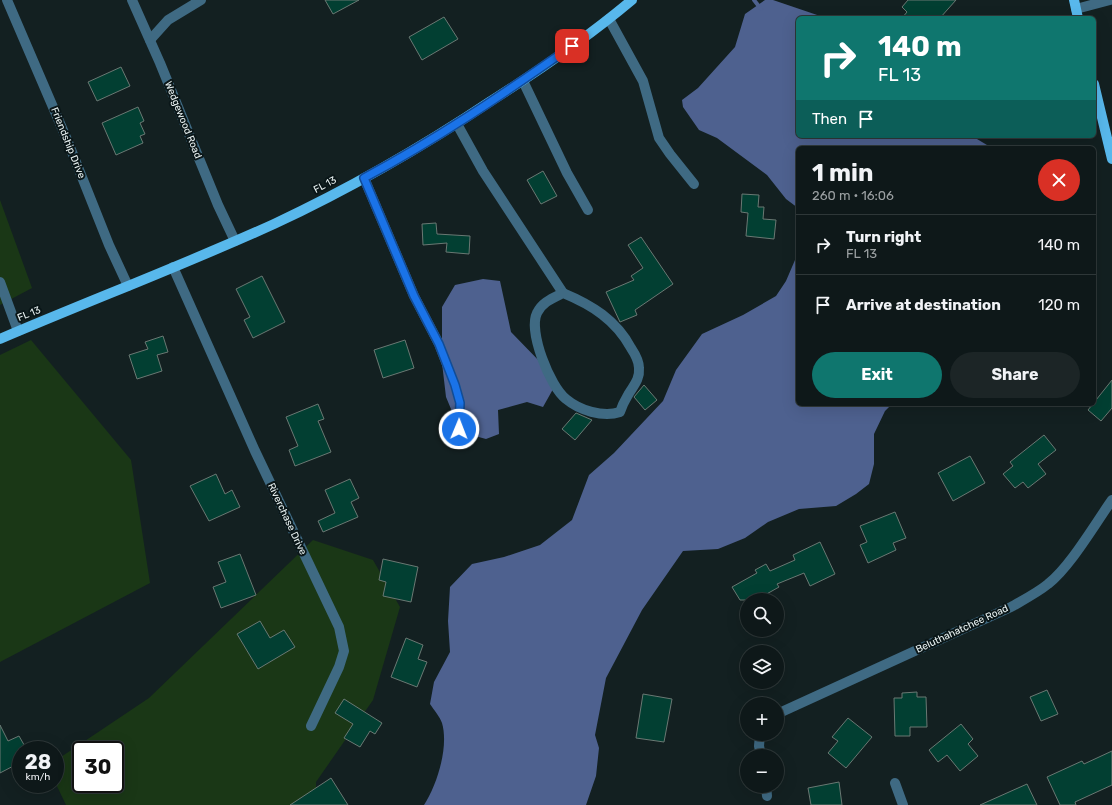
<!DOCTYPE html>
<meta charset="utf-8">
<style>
body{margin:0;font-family:Rubik,sans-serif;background:#1c2526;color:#f1f3f6;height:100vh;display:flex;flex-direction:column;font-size:15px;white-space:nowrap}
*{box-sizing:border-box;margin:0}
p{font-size:13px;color:#9ba0a2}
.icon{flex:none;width:22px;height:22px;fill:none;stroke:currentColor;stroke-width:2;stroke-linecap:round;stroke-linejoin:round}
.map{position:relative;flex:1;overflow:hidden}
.sheet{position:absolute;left:796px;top:146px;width:300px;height:260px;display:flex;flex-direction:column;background:#0e1819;border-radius:6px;box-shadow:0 4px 16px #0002,0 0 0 1px #2e3738}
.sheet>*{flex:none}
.banner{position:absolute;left:796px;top:16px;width:300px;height:122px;border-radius:6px;box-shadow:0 4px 16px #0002,0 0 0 1px #2e3738;background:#0f766e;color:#fff;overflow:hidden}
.tools{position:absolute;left:740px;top:593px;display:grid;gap:8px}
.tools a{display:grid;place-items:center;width:44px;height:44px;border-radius:50%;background:#0e1819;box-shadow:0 4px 16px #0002,0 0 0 1px #2e3738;font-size:20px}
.speed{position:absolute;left:12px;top:741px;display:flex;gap:8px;font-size:20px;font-weight:700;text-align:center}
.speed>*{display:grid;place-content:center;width:52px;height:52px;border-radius:50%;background:#0e1819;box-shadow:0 4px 16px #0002,0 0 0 1px #2e3738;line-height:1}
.speed small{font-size:10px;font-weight:400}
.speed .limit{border:2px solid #111;border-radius:6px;background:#fff;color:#111}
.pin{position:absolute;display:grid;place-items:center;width:34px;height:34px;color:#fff;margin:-17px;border-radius:8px;box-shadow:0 2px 6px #0006}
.me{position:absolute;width:44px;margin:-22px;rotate:1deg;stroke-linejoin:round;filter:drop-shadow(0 0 3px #0008)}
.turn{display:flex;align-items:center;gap:14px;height:84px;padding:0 16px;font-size:18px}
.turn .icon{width:52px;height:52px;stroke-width:2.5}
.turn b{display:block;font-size:28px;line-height:34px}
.then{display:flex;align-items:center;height:38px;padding:0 16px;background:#0003;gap:8px;font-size:15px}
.round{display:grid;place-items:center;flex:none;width:42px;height:42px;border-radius:21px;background:#1c2526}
.overview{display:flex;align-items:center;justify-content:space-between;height:68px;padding:0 16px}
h1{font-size:24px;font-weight:700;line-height:30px}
.cta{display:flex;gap:8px;margin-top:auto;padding:8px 16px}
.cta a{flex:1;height:46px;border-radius:24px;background:#0f766e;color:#fff;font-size:16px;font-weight:700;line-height:46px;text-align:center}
.cta a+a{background:#1c2526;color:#f1f3f6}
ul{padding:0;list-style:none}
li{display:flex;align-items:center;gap:12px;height:60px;padding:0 16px;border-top:1px solid #2e3738}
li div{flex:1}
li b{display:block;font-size:15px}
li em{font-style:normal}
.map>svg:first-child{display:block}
.green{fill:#1a3716;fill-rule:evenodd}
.water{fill:#4e618f}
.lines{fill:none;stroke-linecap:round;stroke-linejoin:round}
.stream{stroke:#4e618f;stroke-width:4}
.building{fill:#023f32;stroke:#6a7873}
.minor{stroke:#3f6a83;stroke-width:10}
.major{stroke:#58b8ec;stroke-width:10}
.route-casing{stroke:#114b97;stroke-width:10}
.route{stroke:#1a73e8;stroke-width:7}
.labels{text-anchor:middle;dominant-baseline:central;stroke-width:4;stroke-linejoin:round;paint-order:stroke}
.street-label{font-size:10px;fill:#eaf3f3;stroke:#0a1618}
</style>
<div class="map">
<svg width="1112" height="805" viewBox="0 0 1112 805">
<rect width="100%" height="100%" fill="#132021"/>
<g class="green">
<polygon points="0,200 32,288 0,305"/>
<polygon points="31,340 131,460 150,583 0,662 0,355"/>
<path d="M313 540 373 560 400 607 373 700 316 782V805H66L55 782V761L149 698ZM81 750H115V784H81Z"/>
</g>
<g class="water">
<polygon points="765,0 773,0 826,18 798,18 798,136 972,136 992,148 798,148 798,211 798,208 786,199 767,175 717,138 699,130 683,107 682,100 698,88 735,47 745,14"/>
<path d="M798 253V404H892L885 411 874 434V464L869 484 856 494 836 506 799 509 768 522 745 538 718 549 683 551 642 610 606 678 595 735 599 748 596 776 586 805H424C437 785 449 747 442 723 440 717 434 710 430 704L434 682 450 652 448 621 450 587 472 564 504 557 540 545 572 520 589 475 614 453 663 401 676 370 702 334 743 315 776 296 786 281Z"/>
<polygon points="483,279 500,281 511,332 544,366 557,382 543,407 527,402 498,410 499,434 486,439 475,436 456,421 446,397 442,363 442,307 455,285"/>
</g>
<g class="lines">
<polyline class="stream" points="754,0 761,9"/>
</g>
<g class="building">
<polygon points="325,0 359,0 333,14"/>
<polygon points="908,0 956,0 940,18 902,18 907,12 902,7"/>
<polygon points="444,17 458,39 422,60 409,37"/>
<polygon points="121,67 130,86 97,101 88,82"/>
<polygon points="138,107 144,121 140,123 145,134 140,136 143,143 116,155 102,123"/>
<polygon points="543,171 557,196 541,204 527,180"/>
<polygon points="742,194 759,195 758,207 764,207 763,219 776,220 774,239 746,236 748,213 741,212"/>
<polygon points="436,223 437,234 470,236 469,254 446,252 447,243 423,245 422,224"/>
<polygon points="641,237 673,284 635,310 637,315 620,322 606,292 634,280 631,276 643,268 628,245"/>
<polygon points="262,276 285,322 253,338 244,320 250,317 236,289"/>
<polygon points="163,336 168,352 157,355 162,371 137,379 129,355 148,349 145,342"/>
<polygon points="405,340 414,368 383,378 374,350"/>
<polygon points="1112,380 1112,408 1101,421 1088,410"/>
<polygon points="644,385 657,400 645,410 634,397"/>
<polygon points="318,404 324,419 318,421 331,452 295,466 289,450 298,446 286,417"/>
<polygon points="576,413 592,420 575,440 562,429"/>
<polygon points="1044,435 1056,450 1038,464 1046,474 1028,488 1023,482 1015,488 1003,474 1013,466 1010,462"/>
<polygon points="970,456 985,483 953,501 938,473"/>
<polygon points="216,474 225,494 232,490 240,507 209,521 190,486"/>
<polygon points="350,479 359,498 351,502 358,517 323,532 318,521 335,513 325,490"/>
<polygon points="895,512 906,538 893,543 896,550 868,563 860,545 867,542 860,526"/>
<polygon points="820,542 835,574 810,586 804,573 777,584 779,587 756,600 740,600 732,587 757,573 755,570 766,564 770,571 795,560 793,555"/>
<polygon points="240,554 256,595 221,608 213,587 226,582 218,562"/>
<polygon points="383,559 418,567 411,602 383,596 386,582 379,580"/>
<polygon points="260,621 270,638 284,630 295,647 258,669 237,634"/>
<polygon points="406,638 423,645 418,659 427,662 417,687 391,677"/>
<polygon points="1047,690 1058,714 1041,721 1030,697"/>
<polygon points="917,692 917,697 926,697 927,727 910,727 910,736 895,736 894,698 902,698 902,693"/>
<polygon points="643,694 672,699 664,742 636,738"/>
<polygon points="344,699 382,723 375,734 370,731 360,747 344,738 353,724 335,713"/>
<polygon points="848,718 872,737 846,768 828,753 838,741 832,737"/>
<polygon points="961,724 973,739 968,744 978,756 960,771 947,755 938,762 929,750"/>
<polygon points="0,725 8,741 19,736 27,750 21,750 21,762 0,773"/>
<polygon points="1112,751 1112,785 1075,802 1076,805 1060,805 1047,777 1082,761 1084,764"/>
<polygon points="331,778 348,805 290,805"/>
<polygon points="839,782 842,805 811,805 808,788"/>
<polygon points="1027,784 1037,805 980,805"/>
</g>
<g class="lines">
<g class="minor">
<polyline points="7,0 68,142 109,245 128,286"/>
<polyline points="132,0 160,63 218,205 235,241"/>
<polyline points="1076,9 1110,0"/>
<polyline points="609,19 643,81 659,138 670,154 694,184"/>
<polyline points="150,40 168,20 201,0"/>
<polyline points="523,81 567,173 588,210"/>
<polyline points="457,124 483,171 563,293"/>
<polyline points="364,178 414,296 439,344 455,385 460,403 459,443"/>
<polyline points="173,267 255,451 339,627 344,651 339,667 311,726"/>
<polyline points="0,282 18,331"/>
<path d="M563 293C592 305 616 320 631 348 635 354 639 361 639 368 640 380 633 386 628 395 625 400 622 406 620 412 603 418 579 410 566 399 550 387 528 331 537 313 542 302 553 298 563 293Z"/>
<path d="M777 714 1011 607C1023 600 1037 593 1048 584 1070 567 1095 524 1112 500"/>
<polyline points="760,734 759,746 761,756"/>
<polyline points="895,783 903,805"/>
<polyline points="766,786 767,796"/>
</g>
<g class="major">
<polyline points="1074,0 1078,18"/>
<polyline points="1094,84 1112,159"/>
<path d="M0 339C91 300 184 265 274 224 349 189 422 147 491 101 540 70 588 37 632 0"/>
</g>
</g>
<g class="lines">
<g class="route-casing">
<path id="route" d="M459 429 460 403 455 385 439 344 414 296 364 178C437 139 505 93 572 46"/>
</g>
<use href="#route" class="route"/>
</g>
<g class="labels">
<g class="street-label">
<text transform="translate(183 120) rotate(68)">Wedgewood Road</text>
<text transform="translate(68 143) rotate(68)">Friendship Drive</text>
<text transform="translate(325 185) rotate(-28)">FL 13</text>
<text transform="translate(29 314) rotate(-22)">FL 13</text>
<text transform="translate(287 519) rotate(65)">Riverchase Drive</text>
<text transform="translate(962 629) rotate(-25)">Beluthahatchee Road</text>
</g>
</g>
</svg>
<div class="tools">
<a><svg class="icon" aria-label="search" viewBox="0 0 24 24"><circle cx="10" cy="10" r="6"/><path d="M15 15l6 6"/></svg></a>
<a><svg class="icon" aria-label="layers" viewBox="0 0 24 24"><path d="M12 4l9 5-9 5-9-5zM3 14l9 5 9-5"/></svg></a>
<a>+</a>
<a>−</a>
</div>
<div class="speed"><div>28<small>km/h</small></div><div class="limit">30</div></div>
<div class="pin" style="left:572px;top:46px;background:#d93025"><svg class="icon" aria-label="arrive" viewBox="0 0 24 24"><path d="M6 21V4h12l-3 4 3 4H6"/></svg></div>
<svg class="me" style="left:459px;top:429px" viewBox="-20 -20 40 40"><circle r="17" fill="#1a73e8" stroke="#fff" stroke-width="3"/><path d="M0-11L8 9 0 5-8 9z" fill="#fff"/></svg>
<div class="banner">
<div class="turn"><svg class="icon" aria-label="right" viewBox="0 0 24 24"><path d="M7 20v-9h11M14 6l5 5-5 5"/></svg><div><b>140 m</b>FL 13</div></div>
<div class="then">Then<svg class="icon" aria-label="arrive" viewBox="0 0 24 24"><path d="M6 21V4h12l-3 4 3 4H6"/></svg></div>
</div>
<section class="sheet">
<div class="overview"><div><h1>1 min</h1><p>260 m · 16:06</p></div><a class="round" style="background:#d93025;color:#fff"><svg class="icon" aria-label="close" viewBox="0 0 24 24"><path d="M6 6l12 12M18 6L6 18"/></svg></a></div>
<ul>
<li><svg class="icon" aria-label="right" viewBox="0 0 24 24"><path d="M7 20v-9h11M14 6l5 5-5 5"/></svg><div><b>Turn right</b><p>FL 13</p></div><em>140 m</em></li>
<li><svg class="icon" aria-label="arrive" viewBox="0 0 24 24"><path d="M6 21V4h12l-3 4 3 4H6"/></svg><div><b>Arrive at destination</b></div><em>120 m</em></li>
</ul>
<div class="cta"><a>Exit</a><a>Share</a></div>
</section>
</div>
